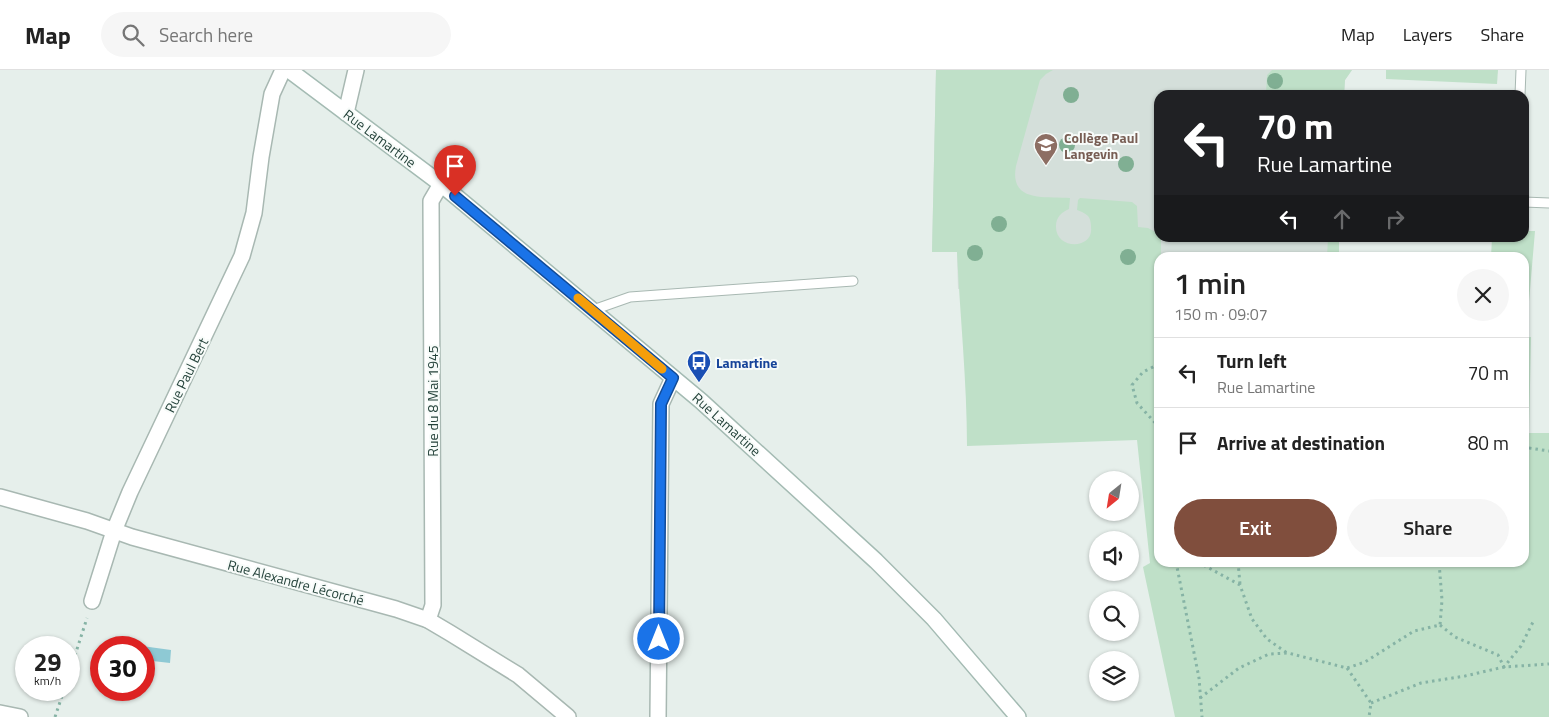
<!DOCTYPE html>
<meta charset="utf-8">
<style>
body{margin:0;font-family:"Titillium Web",sans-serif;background:#f6f6f6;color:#222;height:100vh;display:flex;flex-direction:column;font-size:19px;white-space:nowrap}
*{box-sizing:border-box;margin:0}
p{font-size:16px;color:#767676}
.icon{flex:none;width:28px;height:28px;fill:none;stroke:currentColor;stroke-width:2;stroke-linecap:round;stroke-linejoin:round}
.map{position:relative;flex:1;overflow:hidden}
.details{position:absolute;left:1154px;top:182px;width:375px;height:315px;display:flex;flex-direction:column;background:#fff;border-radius:15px;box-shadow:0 1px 4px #0004}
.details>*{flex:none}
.top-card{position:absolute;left:1154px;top:20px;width:375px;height:152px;border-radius:15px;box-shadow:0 1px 4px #0004;background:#202124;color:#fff;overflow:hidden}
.needle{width:32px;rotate:210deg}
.controls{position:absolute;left:1089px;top:401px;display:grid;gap:10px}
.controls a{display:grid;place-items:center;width:50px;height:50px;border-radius:50%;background:#fff;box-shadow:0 1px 4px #0004;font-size:25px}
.speed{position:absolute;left:15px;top:566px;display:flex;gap:10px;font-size:25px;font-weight:700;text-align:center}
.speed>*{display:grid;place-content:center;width:65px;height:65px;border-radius:50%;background:#fff;box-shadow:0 1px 4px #0004;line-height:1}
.speed small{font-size:12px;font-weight:400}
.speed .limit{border:8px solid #d22;background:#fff;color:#111}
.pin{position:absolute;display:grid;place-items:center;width:42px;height:42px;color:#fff;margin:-51px -21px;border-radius:50% 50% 50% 0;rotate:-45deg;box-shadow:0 0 5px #0007}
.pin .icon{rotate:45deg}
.me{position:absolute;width:55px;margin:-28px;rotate:0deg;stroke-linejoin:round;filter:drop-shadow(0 0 4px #0008)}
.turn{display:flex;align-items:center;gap:18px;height:105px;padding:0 20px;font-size:22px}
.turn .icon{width:65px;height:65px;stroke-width:2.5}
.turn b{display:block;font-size:35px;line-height:42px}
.lanes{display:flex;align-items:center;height:48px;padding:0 20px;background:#0003;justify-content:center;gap:25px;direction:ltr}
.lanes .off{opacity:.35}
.round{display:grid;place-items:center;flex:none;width:52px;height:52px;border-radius:26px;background:#f6f6f6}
.head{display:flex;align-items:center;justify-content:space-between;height:85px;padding:0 20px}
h1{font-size:30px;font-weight:600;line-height:38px}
.action{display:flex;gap:10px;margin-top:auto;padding:10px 20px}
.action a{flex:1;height:58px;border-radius:30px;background:#804e3d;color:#fff;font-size:20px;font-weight:600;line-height:58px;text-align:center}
.action a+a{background:#f6f6f6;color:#222}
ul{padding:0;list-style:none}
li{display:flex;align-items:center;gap:15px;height:70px;padding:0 20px;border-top:1px solid #e0e0e0}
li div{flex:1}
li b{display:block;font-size:19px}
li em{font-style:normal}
header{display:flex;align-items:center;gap:30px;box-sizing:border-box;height:70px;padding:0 25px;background:#fff;border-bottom:1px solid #e0e0e0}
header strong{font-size:24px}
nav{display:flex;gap:28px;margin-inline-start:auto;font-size:18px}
.search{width:350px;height:45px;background:#f6f6f6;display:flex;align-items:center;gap:12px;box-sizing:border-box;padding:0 18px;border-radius:28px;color:#767676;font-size:19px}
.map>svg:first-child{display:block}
.built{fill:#d4dfda}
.green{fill:#bfe0c8}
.water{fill:#8ec9d4}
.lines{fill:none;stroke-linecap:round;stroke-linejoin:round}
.lane-casing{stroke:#a8b8b2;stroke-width:11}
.street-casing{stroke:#a8b8b2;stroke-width:18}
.secondary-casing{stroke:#a4bbb3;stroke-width:18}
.path{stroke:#86b3a5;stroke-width:3;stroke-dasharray:2.5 4;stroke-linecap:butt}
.lane{stroke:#fff;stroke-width:9}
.street{stroke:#fff;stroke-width:15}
.secondary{stroke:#fff;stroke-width:15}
.tree{fill:#80af93}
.route-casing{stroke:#114b97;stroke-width:12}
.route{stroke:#1a73e8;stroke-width:9}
.slow{stroke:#f59e0b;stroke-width:9}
.labels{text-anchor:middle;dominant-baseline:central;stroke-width:4;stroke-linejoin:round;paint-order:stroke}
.education-label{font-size:14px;font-weight:bold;fill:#785e54;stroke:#f7fbf9;text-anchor:start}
.street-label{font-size:14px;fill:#24423a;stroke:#f7fbf9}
.transit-label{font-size:14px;font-weight:bold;fill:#164399;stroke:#f7fbf9;text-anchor:start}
</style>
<header>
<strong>Map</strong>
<div class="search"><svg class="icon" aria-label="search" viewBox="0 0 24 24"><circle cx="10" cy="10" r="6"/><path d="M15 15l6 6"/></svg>Search here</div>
<nav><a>Map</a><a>Layers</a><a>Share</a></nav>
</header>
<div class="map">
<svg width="1549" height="647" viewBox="0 0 1549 647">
<rect width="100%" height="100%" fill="#e6efeb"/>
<polygon class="built" points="936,0 1352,0 1345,10 1344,25 1159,25 1159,168 1339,168 1339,187 1159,188 958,219 957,182 932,182"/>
<g class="green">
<path d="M936 0H1053L1046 4 1040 10 1016 96C1009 133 1045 126 1070 128L1069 139C1062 142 1056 147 1056 156 1055 180 1094 180 1091 157 1091 153 1090 148 1088 146 1085 143 1080 141 1077 140L1078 130 1080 128 1132 132 1137 136 1138 157 1148 158 1159 164V168H1161V187L1159 188V492H1524V188L1491 187 1492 168H1524V161H1535L1526 267H1531L1529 363H1549V647H1175L1143 497 1150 493 1137 370 967 376C967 312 960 247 957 182H932Z"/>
<polygon points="1272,0 1352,0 1345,10 1344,25 1296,25 1266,23 1267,5"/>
<polygon points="1386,0 1498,0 1497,14 1386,9"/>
<polygon points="1328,168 1339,168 1339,187 1327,187"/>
</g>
<polygon class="water" points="142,576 171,580 170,593 144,590 144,578"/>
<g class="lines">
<g class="lane-casing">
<g id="lane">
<polyline points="1520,25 1521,0"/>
<polyline points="1524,132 1549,133"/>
<polyline points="593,240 630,227 853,211"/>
</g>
</g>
<g class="street-casing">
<g id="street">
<polyline points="346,43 356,0"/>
<polyline points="0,427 87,451 132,467 396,539 428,550 450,563 518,605 568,647"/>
<polyline points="92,531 114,461 130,422 242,186 254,143 261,87 272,24 283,0"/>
<polyline points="428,550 433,535 431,131 441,114"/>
<polyline points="0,643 20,647"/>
<polyline points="658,647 661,334 673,308"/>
</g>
</g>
<g class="secondary-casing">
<polyline id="secondary" points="289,0 441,114 701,331 876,491 934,549 1018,647"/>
</g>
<g class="path">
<polyline points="1159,294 1143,302 1132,315 1137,333 1159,357"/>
<polyline points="1529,378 1549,381"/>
<polyline points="1176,492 1199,608 1202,647"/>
<polyline points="1198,492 1240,515 1252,549 1267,569 1287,583"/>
<polyline points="1238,492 1240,514"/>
<polyline points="1440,555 1455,567 1498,585 1504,597 1521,576 1534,550"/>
<polyline points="1347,598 1371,633 1369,647"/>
<polyline points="69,604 87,548"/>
<polyline points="1200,628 1239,598 1269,584 1288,583 1347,598 1365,592 1414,561 1440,555 1442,530 1439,492"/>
<polyline points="1371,633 1421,613 1465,606 1504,597 1549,594"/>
<polyline points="55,647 64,620"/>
</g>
<use href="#lane" class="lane"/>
<use href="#street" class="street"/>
<use href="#secondary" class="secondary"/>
</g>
<g class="tree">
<circle cx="1275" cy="11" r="8"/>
<circle cx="1071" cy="25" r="8"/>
<circle cx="1067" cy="75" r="8"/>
<circle cx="1126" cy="94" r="8"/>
<circle cx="999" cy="154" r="8"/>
<circle cx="975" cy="183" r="8"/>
<circle cx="1128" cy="187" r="8"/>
</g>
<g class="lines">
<g class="route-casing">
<polyline id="route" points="455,126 673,308 661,334 659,569"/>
</g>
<use href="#route" class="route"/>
<polyline class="slow" points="578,228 662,299"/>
</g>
<defs>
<g id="school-pin" transform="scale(1.25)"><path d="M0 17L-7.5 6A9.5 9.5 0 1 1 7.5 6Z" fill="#8d6e63" stroke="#f7fbf9"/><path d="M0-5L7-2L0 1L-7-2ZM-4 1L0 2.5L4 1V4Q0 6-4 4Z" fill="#fff"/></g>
<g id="bus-pin" transform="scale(1.25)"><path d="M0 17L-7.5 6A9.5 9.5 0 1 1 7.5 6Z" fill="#1a4fb4" stroke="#f7fbf9"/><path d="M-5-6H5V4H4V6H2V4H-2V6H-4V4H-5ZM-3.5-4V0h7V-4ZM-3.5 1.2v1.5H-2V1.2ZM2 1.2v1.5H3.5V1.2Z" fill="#fff"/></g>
</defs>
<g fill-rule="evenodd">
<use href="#school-pin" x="1046" y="75"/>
<use href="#bus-pin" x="699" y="292"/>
</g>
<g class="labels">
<g class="education-label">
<text x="1064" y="67">Collège Paul<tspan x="1064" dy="16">Langevin</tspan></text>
</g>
<g class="street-label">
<text transform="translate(380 68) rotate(37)">Rue Lamartine</text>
<text transform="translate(186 305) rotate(-64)">Rue Paul Bert</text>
<text transform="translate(432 331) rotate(-90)">Rue du 8 Mai 1945</text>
<text transform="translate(727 354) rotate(42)">Rue Lamartine</text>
<text transform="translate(296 512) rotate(15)">Rue Alexandre Lécorché</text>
</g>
<g class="transit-label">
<text x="716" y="292">Lamartine</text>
</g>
</g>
</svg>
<div class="controls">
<a><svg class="needle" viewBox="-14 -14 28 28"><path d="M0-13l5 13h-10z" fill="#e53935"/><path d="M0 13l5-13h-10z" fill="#767676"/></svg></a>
<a><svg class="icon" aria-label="sound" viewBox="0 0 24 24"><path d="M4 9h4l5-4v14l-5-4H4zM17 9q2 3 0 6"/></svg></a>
<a><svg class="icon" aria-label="search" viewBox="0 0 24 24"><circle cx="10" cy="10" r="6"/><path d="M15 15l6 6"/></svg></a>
<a><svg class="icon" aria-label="layers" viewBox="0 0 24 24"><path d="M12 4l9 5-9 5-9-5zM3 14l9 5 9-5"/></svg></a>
</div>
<div class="speed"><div>29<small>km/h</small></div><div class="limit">30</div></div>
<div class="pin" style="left:455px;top:126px;background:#d93025"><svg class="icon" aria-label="arrive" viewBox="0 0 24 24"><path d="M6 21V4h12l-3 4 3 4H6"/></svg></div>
<svg class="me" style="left:659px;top:569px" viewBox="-20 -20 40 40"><circle r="17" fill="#1a73e8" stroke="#fff" stroke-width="3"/><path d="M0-11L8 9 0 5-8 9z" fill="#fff"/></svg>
<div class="top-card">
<div class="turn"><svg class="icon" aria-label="left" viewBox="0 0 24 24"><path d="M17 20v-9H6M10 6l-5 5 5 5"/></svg><div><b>70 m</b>Rue Lamartine</div></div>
<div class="lanes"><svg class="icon" aria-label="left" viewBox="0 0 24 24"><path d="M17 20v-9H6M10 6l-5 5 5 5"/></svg><svg class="icon off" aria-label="ahead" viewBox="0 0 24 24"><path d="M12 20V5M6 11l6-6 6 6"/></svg><svg class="icon off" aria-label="right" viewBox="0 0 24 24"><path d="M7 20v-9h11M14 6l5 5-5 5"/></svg></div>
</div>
<section class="details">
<div class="head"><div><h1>1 min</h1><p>150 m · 09:07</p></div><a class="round"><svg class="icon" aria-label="close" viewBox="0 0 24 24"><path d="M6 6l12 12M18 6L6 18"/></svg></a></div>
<ul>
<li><svg class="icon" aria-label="left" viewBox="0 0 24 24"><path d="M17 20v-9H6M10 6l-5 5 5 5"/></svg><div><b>Turn left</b><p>Rue Lamartine</p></div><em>70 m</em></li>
<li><svg class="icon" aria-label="arrive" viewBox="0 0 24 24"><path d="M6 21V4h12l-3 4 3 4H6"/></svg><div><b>Arrive at destination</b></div><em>80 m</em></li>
</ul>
<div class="action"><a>Exit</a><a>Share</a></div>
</section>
</div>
